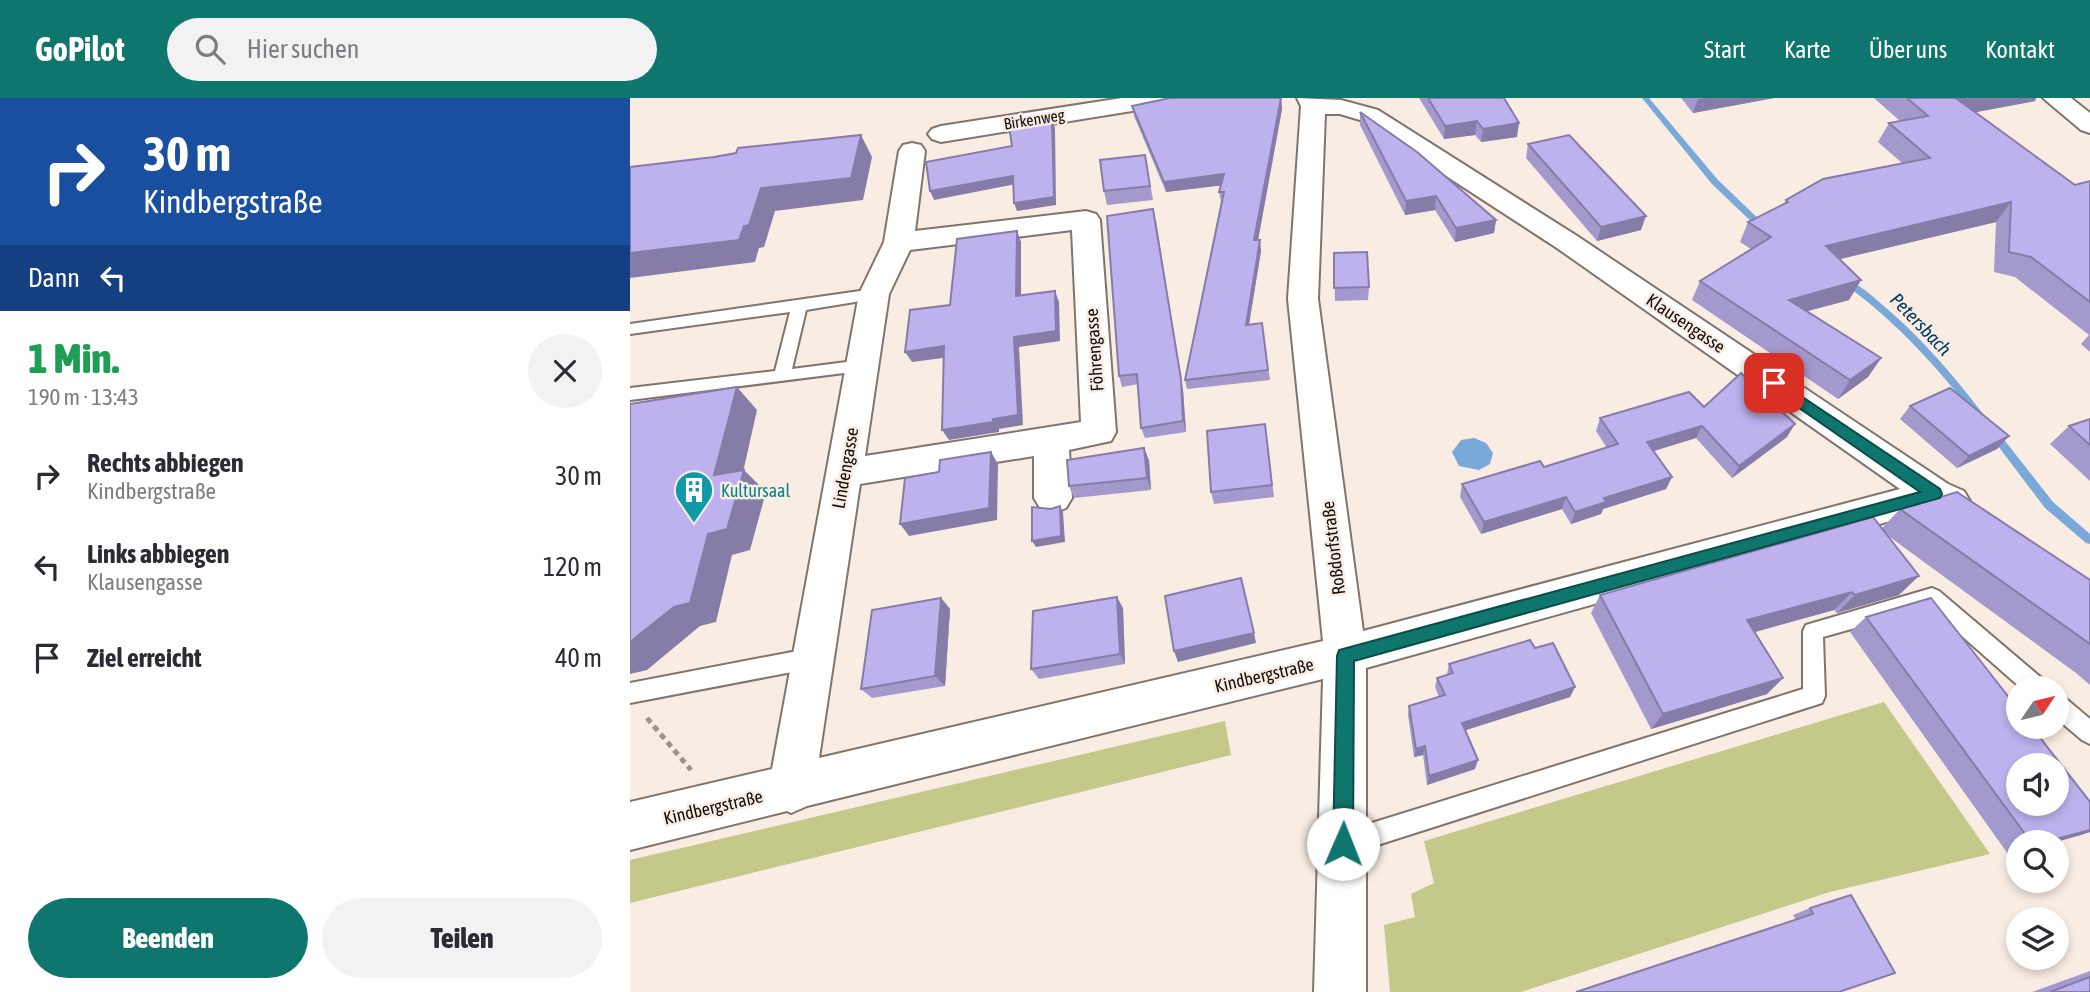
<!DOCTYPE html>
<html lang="de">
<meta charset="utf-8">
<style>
body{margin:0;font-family:"Asap Condensed",sans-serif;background:#f2f2f3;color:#2b2b33;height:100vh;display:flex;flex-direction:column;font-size:26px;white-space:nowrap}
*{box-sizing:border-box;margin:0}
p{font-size:23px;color:#7c7c81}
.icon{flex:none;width:38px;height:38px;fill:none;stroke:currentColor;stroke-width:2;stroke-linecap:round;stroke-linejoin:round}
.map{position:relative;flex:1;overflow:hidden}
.panel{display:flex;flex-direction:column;background:#fff;width:630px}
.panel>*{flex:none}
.guide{background:#1a4fa0;color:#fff;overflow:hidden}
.needle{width:46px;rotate:55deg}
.buttons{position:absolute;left:1376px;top:578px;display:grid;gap:14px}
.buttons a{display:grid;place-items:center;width:63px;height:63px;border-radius:50%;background:#fff;box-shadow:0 4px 10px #0003;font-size:35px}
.pin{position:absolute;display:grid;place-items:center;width:60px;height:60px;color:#fff;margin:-30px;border-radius:14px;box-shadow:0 4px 10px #0006}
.me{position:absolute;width:77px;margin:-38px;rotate:1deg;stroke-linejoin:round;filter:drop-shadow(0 0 5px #0008)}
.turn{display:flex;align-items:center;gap:24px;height:147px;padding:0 28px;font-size:32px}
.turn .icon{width:91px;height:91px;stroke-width:2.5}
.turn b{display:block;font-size:49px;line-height:60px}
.then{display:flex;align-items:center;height:66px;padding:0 28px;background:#0003;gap:14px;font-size:26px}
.round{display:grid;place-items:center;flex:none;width:74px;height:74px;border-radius:37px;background:#f2f2f3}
.head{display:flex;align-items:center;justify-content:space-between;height:119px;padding:0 28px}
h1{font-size:42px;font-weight:800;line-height:52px;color:#1e9e55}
.cta{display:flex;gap:14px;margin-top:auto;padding:14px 28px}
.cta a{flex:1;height:80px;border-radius:42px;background:#0f766e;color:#fff;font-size:28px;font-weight:800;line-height:80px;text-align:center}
.cta a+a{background:#f2f2f3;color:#2b2b33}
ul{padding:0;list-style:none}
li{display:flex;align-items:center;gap:21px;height:91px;padding:0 28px}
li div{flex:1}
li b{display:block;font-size:26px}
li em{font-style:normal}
header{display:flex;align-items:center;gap:42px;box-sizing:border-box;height:98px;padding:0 35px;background:#0f766e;color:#fff}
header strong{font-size:33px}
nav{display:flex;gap:38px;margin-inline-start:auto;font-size:24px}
.search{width:490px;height:63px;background:#f2f2f3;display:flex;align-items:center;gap:18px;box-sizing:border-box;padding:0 24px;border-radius:38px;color:#7c7c81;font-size:26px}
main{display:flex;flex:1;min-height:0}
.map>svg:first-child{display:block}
.green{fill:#c4c888}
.water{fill:#7aa8d8}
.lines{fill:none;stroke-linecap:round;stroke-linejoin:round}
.stream{fill:#7aa8d8;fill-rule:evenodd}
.service-casing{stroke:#80756d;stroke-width:4}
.minor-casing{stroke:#80756d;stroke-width:4}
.tertiary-casing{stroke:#80756d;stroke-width:4}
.path{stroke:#9c938c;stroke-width:5;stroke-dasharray:6 4.5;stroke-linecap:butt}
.service{fill:#fff;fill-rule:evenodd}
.minor{fill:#fff;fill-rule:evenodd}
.tertiary{fill:#fff;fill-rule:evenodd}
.wall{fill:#a399cd}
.shaded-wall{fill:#857da7}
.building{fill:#beb2ee;stroke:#857da7;stroke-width:2;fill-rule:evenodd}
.route{fill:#0f766e;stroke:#0a4d48;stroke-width:2}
.labels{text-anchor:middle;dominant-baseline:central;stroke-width:5;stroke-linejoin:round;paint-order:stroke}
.far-street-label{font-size:16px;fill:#14100d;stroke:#f9ece3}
.street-label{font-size:18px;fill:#14100d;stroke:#f9ece3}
.culture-label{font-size:18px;fill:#0d838f;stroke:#f9ece3;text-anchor:start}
.water-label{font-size:19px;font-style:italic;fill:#033965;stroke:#f9ece3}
</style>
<header>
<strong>GoPilot</strong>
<div class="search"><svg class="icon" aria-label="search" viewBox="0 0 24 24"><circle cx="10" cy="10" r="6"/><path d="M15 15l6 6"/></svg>Hier suchen</div>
<nav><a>Start</a><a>Karte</a><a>Über uns</a><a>Kontakt</a></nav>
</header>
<main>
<section class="panel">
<div class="guide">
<div class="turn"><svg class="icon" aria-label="right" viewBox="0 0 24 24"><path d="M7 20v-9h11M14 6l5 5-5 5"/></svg><div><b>30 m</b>Kindbergstraße</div></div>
<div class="then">Dann<svg class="icon" aria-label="left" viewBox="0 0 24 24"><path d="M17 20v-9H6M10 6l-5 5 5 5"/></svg></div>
</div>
<div class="head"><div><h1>1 Min.</h1><p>190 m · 13:43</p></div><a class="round"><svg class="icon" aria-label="close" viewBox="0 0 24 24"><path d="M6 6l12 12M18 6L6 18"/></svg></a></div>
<ul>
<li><svg class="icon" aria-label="right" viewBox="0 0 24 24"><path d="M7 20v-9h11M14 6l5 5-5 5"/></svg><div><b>Rechts abbiegen</b><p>Kindbergstraße</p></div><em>30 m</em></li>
<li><svg class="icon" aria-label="left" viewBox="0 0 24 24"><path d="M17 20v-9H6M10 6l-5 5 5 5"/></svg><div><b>Links abbiegen</b><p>Klausengasse</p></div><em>120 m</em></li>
<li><svg class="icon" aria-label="arrive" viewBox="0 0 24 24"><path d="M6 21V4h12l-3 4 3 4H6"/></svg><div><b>Ziel erreicht</b></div><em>40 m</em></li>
</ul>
<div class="cta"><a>Beenden</a><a>Teilen</a></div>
</section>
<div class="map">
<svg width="1460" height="894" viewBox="0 0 1460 894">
<rect width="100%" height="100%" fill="#f9ece3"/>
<g class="green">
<polygon points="1254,604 1360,756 1200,794 891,894 760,894 754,827 785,819 781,796 804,785 794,743"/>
<polygon points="595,623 601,657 0,805 0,762"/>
</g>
<polygon class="water" points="844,340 856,345 863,355 860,366 849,372 829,368 822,354 831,342"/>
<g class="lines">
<g class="stream">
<polygon points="1012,0 1019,0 1088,82 1136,128 1136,132 1130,132 1082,86"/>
<path d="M1217 181C1228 186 1239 195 1248 203 1288 236 1322 275 1353 316L1355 318 1353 320H1347C1308 270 1266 223 1214 186L1213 184Z"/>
<polygon points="1365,333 1368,334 1423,404 1460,436 1460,446 1456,445 1415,410 1362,340 1360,337 1362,334"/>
</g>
<g class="service-casing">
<g id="service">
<polygon points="244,191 252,196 249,200 176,212 162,271 232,262 240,268 238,272 0,302 0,290 145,273 160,214 0,236 0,226"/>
<polygon points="1302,490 1309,493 1415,583 1418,590 1391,590 1299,509 1193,539 1195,598 1192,605 713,758 705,754 701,746 705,738 713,734 1173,591 1173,533 1176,527"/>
<polygon points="183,550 190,553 194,560 190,567 183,570 0,605 0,585"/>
<polygon points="1426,596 1434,599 1460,621 1460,646 1452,642 1426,620"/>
</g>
</g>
<g class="minor-casing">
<g id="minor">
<polygon points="492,0 551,0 548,5 539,7 311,44 302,41 298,36 302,31 311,28"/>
<path d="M667 0 711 2 748 12 947 138 1318 386 1334 393 1340 403 1334 413 1321 418 1303 411 736 570V894H684L693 581 177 708 161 715 157 713 0 752V704L142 671 229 196 254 144 269 53 273 47 282 45 291 47 295 53 285 133 456 113 466 116 470 122 486 334 481 343 439 352 442 400 436 410 423 415 410 410 404 400V358L230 386 189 660 693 543 658 201 671 8ZM695 16H710L730 22 927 150 1270 391 733 533 688 201ZM442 132 451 324 235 358 259 196 280 152Z"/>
</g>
</g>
<g class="tertiary-casing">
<polygon id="tertiary" points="1413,0 1441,0 1460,15 1460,35 1451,32"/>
</g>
<polyline class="path" points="17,620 61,672"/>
<use href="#service" class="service"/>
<use href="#minor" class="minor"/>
<use href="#tertiary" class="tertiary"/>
</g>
<g class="wall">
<polygon points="651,0 652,11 628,142 631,153 619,227 632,225 640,282 557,291 555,282 591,104 589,94 591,87 536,94 504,18 502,8"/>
<polygon points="789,0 874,0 887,39 851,44 845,37 814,41"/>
<polygon points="1051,0 1144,0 1063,15"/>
<polygon points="1244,0 1406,0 1405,3 1346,14 1445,87 1460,83 1460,254 1451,246 1459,237 1385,179 1364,174 1366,124 1210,161 1231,182 1219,202 1177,213 1251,260 1238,279 1208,301 1062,202 1070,183 1121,151 1110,144 1118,124 1154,106 1156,102 1272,65 1248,44 1259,25 1270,23"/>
<polygon points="730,14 866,122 864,135 825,144 805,112 775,117 730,27"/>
<polygon points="898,46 1011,132 967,143 896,60"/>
<polygon points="515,57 523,102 477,107 474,93"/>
<polygon points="526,122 553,292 556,334 515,340 511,330 508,286 492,289 489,278"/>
<polygon points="704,155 739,189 738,202 705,203"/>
<polygon points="1280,308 1379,338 1367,351 1327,370 1270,321"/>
<polygon points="1074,309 1157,339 1102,380 1066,340 1023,353 1042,379 1036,391 973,411 971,416 941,426 932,411 851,436 830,399 832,386 914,369 977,350 966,333 970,320"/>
<polygon points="1460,321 1460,383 1420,346 1439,328"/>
<polygon points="635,326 644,399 584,406 581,394"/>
<polygon points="519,362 521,392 444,400 439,388"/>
<polygon points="1270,411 1460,482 1460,587 1446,575 1257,437 1269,497 1207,515 1204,512 1125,534 1153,580 1137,596 1021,631 961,515 970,497 1252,430"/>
<polygon points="311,500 320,511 315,588 242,600 231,591"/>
<polygon points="493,510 495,566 409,581 401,571"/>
<polygon points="1236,519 1460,704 1460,734 1426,744 1388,744 1388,754 1378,756 1220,534"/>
<polygon points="905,550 945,589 940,599 835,632 845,671 797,687 793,657 784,659 778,617 779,608 809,599 805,589 807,580 817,576 819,566"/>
<polygon points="1221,797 1209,894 1163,817 1180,810"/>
<polygon points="1460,873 1460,894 1402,894"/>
</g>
<g class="shaded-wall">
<polygon points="651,0 652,11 626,153 624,142"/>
<polygon points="1076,0 1144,0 1063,15 1068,1"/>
<polygon points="1331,0 1406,0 1405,3 1315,20 1327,1"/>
<polygon points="422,22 425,30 426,107 387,113 384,105"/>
<polygon points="847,23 845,37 814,41 815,28"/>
<polygon points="889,25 887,39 851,44 853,31"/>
<polygon points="231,37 242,59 233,102 145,113 134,149 129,150 125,164 0,180 0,155 114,128 131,90"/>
<polygon points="594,76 595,87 536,94 534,84"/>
<polygon points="383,78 386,86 304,102 300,93"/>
<polygon points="806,98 805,112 775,117 776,103"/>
<polygon points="1381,104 1366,124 1185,167 1196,148"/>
<polygon points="523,111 553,292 556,334 553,323"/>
<polygon points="1016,118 1011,132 967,143 971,129"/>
<polygon points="866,122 864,135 825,144 826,130"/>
<polygon points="387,133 391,144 391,209 386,198"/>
<polygon points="630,142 631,153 617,237 616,227"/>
<polygon points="1231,182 1219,202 1148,221 1159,202"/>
<polygon points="425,193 429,204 430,243 389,249 393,327 369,331 369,334 319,342 312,332 363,321 384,239"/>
<polygon points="314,248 320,259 282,264 275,254"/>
<polygon points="1251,260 1238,279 1208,301 1220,282"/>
<polygon points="107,289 127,312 109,392 114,372 136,394 120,452 102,457 86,524 70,528 17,572 0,576 0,544 84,377"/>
<polygon points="1165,326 1157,339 1102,380 1109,368"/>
<polygon points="1072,328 1066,340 1011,357 1017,344"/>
<polygon points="1379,338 1367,351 1327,370 1339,358"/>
<polygon points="514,350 519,362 521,392 517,380"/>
<polygon points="361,354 368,366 367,422 279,438 270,426"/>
<polygon points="1042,379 1036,391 973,411 971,416 941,426 945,414 974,400"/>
<polygon points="936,399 932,411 851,436 854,424"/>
<polygon points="430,408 433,414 435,444 406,449 402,443"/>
<polygon points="1289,478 1269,497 1207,515 1225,497"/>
<polygon points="1222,494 1204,512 1103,540 1117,522"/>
<polygon points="487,499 493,510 495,566 490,556"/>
<polygon points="311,500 320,511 315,588 305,578"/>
<polygon points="624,535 626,545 548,564 544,553"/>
<polygon points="1153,580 1137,596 1021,631 1033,616"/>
<polygon points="945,589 940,599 830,634 832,625"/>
<polygon points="795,648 793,657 784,659 786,651"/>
<polygon points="848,662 845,671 797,687 799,678"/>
<polygon points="1460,732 1460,734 1451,737 1426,744 1415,744"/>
</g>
<g class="building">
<polygon points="540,0 651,0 624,142 630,142 616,227 632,225 638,272 555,282 594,94 589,94 594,76 534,84 502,8"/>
<polygon points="798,0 874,0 889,25 853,31 847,23 815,28"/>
<polygon points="1277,0 1331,0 1327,1 1445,87 1460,83 1460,204 1401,159 1379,154 1381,104 1196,148 1231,182 1159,202 1251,260 1220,282 1070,183 1141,139 1118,124 1158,104 1156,102 1193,81 1300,60 1259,25 1298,18"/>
<polygon points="730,14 787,54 866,122 826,130 806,98 776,103"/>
<polygon points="422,22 424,99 384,105 383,78 300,93 296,64 382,48 379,28"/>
<polygon points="231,37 221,80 131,90 119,127 114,128 109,142 0,155 0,69 84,59 106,55 108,50"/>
<polygon points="939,37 1016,118 971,129 898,46"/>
<polygon points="515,57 520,88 474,93 470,62"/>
<polygon points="523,111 551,281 553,323 511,330 507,276 489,278 477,118"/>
<polygon points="387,133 386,198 425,193 426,233 384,239 388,317 363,321 363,324 312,332 314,248 275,254 280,212 320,207 327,141"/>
<polygon points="737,154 739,189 704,190 704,155"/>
<polygon points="1111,275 1165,326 1109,368 1072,328 1017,344 1042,379 974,400 976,404 945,414 936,399 854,424 832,386 910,363 914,369 988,346 970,320 1059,294 1074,309"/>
<polygon points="107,289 84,377 114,372 97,431 78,436 60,505 44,509 0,544 0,306"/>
<polygon points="1320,290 1379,338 1339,358 1280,308"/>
<polygon points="1460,321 1460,347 1439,328"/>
<polygon points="635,326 642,387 581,394 577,333"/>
<polygon points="514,350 517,380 439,388 437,362"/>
<polygon points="361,354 359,410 270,426 275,380 309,374 310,362"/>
<polygon points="1327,394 1460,482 1460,546 1270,411"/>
<polygon points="430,408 431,438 402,443 402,409 421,411"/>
<polygon points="1243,419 1289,478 1225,497 1222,494 1117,522 1153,580 1033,616 970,497"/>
<polygon points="611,480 624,535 544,553 535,498"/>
<polygon points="487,499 490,556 401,571 403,513"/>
<polygon points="311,500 305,578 231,591 242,512"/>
<path d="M1301 500 1388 611V628H1401L1460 704V732L1415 744H1401L1236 519ZM1388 667H1426V705H1388Z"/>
<polygon points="900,542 905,550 923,545 945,589 832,625 848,662 799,678 795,648 786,651 779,608 815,597 807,580 823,575 819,566"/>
<polygon points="1221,797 1265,875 1209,894 946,894 1183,816 1180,810"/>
<polygon points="1460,879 1460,894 1420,894"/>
</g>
<polygon class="route" points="1144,280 1310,391 1312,396 1310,400 724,563 723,746 720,752 713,755 706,752 703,746 707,558 709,552 1290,394 1139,289 1139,282"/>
<defs>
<g id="building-pin" transform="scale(2.0125)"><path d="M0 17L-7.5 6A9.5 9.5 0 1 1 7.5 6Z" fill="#0f9aa8" stroke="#f9ece3"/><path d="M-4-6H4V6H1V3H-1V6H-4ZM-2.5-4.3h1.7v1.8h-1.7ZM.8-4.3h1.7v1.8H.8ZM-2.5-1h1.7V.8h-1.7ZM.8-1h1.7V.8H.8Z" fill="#fff"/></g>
</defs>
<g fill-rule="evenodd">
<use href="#building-pin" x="64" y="392"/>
</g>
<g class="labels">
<g class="far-street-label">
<text transform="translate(404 21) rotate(-9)">Birkenweg</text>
</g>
<g class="street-label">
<text transform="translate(1056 225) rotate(34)">Klausengasse</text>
<text transform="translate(464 252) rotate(-94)">Föhrengasse</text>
<text transform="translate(215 370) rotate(-80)">Lindengasse</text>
<text transform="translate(703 450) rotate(-97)">Roßdorfstraße</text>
<text transform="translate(634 577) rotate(-13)">Kindbergstraße</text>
<text transform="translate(83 709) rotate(-13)">Kindbergstraße</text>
</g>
<g class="culture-label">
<text x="91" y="392">Kultursaal</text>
</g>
<g class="water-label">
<text transform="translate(1291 226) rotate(46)">Petersbach</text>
</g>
</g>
</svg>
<div class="buttons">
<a><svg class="needle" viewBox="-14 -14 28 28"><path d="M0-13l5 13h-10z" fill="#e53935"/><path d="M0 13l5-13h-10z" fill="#7c7c81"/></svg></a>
<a><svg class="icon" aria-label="sound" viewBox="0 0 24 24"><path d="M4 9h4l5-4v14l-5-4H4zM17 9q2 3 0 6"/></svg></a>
<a><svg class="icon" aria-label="search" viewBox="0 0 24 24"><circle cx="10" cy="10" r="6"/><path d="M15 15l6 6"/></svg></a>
<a><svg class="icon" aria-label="layers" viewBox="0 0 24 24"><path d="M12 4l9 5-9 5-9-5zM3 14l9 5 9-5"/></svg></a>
</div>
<div class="pin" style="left:1144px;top:285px;background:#d93025"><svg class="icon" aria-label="arrive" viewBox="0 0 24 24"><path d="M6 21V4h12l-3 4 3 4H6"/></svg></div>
<svg class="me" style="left:713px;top:746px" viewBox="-20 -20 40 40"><circle r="19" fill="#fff"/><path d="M0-13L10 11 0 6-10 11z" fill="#0f766e"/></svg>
</div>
</main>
